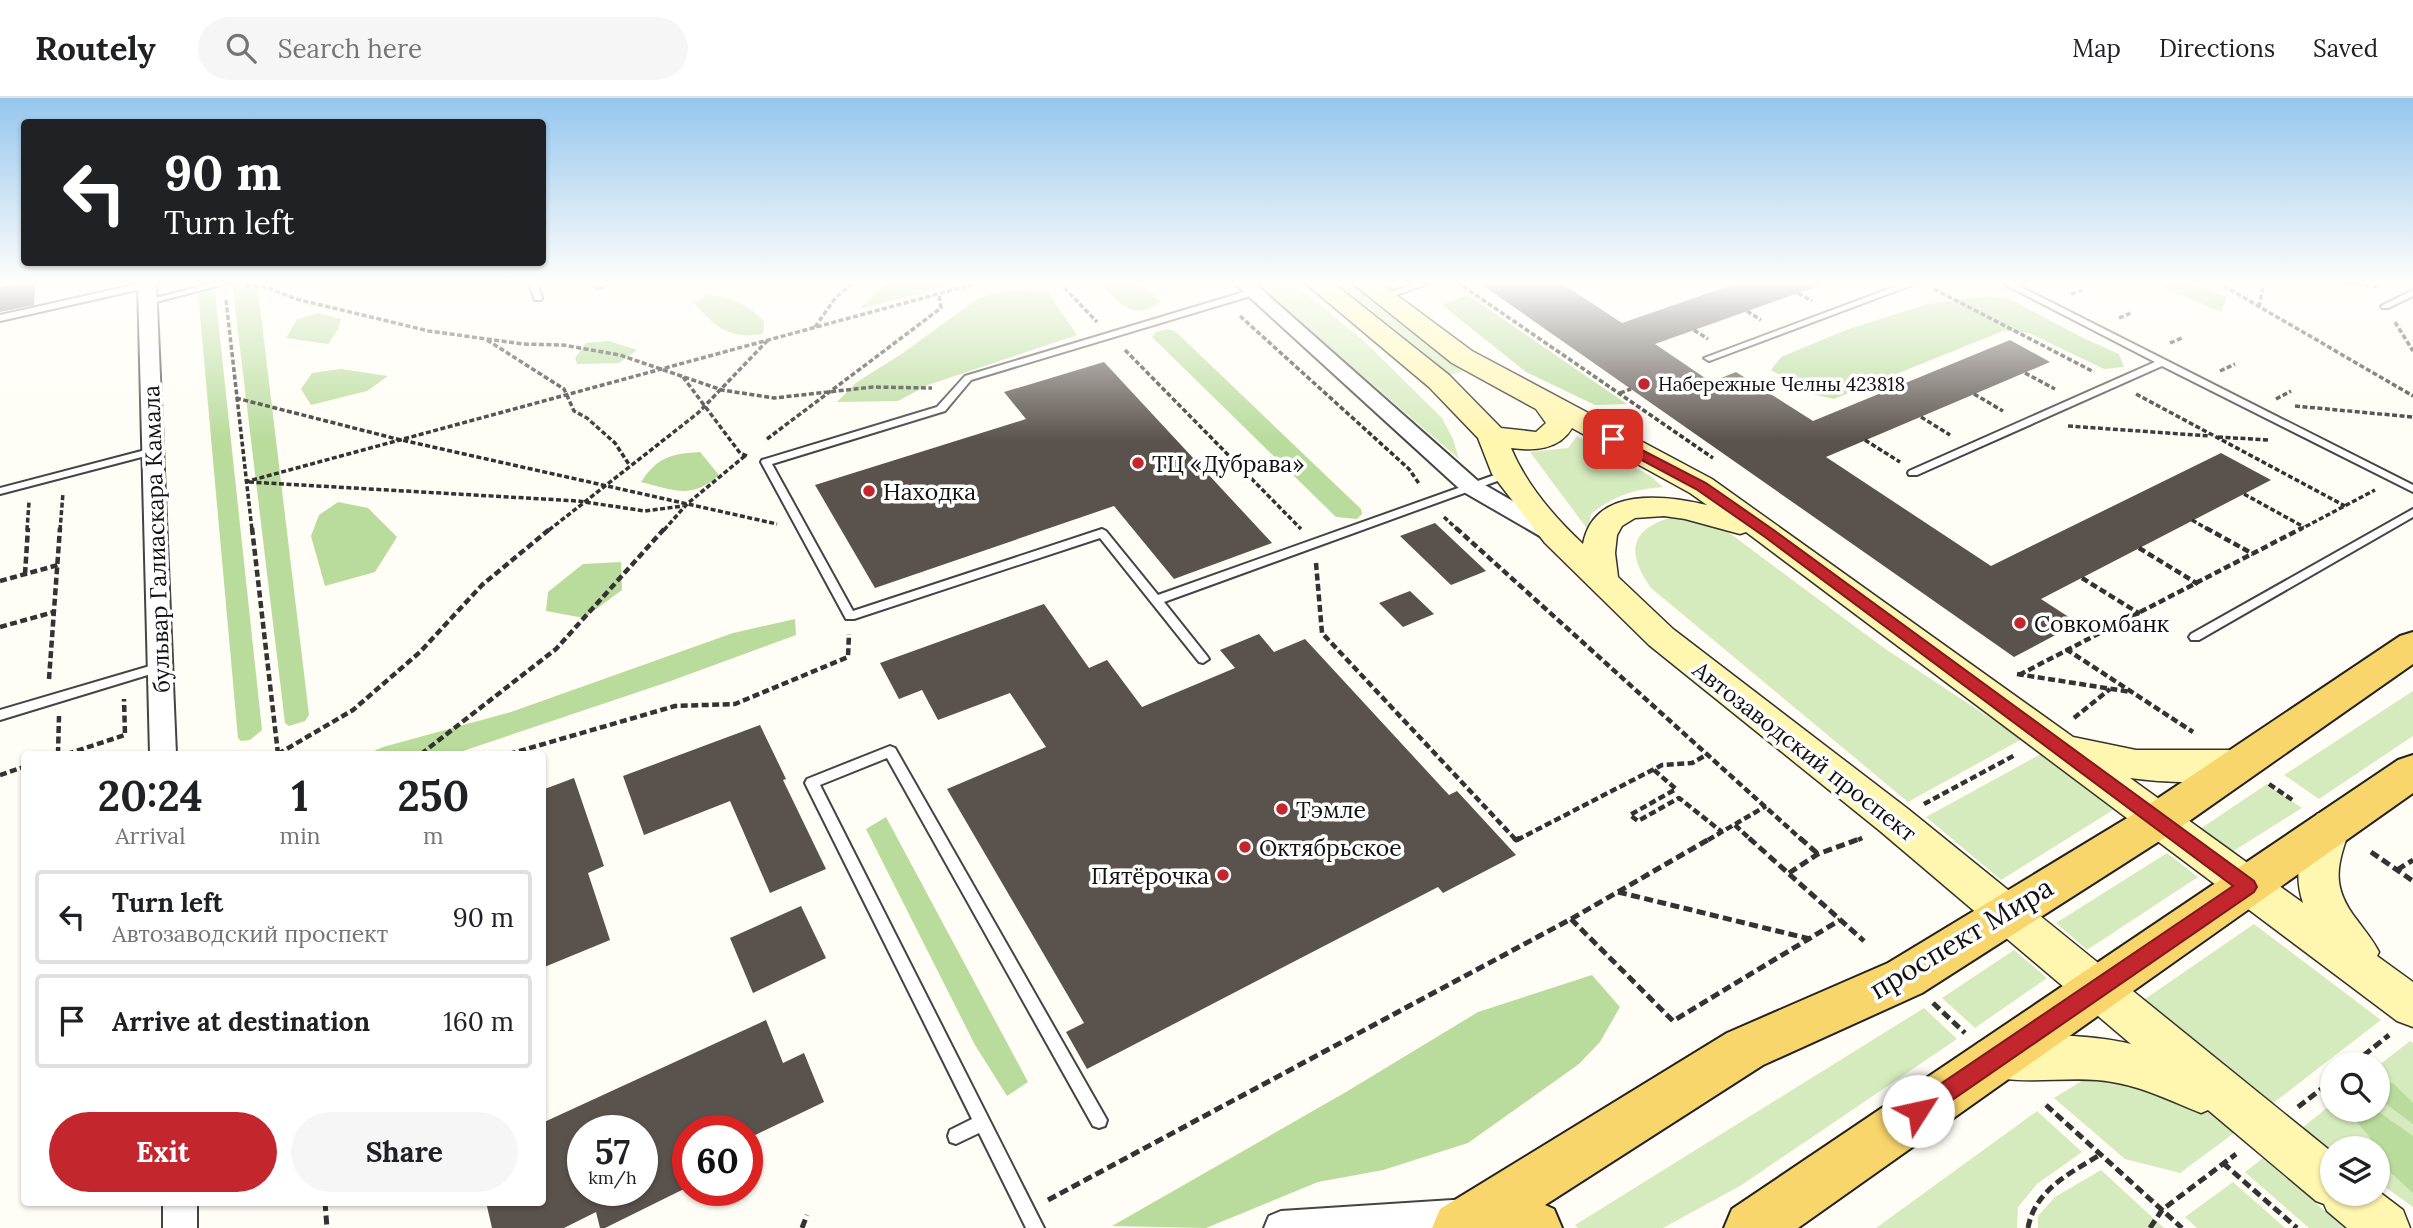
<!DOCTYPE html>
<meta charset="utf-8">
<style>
body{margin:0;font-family:Lora,serif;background:#f6f6f6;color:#202124;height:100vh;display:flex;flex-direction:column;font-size:26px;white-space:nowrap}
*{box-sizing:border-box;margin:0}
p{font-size:23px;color:#757577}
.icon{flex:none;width:38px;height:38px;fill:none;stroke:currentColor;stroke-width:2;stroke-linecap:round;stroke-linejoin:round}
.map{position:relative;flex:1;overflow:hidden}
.sheet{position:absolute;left:21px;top:653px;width:525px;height:455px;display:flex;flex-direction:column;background:#fff;border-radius:7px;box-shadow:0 2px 5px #0004}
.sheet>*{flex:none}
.banner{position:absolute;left:21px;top:21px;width:525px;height:147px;border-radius:7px;box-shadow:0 2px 5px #0004;background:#202124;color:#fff;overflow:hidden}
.fabs{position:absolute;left:2320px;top:954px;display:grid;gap:14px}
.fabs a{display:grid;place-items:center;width:70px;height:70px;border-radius:50%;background:#fff;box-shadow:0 2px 5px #0004;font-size:35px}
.speed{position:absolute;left:567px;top:1017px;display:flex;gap:14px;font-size:35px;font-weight:700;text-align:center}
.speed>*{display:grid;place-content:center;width:91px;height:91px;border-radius:50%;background:#fff;box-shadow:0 2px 5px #0004;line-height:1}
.speed small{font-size:18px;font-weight:400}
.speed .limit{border:10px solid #d22;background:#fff;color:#111}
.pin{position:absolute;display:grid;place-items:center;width:60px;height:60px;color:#fff;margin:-30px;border-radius:14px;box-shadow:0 4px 10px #0006}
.me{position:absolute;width:77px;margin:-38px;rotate:55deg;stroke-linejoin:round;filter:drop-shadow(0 0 5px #0008)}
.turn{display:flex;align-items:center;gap:24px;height:147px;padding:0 28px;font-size:32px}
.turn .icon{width:91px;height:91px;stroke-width:2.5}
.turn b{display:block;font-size:49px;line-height:60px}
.eta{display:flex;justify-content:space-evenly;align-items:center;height:119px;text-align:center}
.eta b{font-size:42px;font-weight:800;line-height:49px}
.button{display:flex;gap:14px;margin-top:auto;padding:14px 28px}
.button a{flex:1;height:80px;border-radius:42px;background:#c4262e;color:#fff;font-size:28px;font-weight:800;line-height:80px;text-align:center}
.button a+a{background:#f6f6f6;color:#202124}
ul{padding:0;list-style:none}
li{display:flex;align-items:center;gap:21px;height:94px;margin:0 14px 10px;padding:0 14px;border:4px solid #e0e0e0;border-radius:7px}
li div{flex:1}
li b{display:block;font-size:26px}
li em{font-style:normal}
header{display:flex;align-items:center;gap:42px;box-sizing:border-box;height:98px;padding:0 35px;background:#fff;border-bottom:2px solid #e0e0e0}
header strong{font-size:33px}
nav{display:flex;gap:38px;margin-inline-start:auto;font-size:24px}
.search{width:490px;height:63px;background:#f6f6f6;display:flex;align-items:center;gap:18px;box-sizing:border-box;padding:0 24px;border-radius:38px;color:#757577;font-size:26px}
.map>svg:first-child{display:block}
.green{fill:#d5ebbd}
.forest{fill:#b9dc9c}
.building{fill:#5a524d;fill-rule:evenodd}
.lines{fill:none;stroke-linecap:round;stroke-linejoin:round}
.lane-casing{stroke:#444;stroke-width:4}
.street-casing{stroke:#444;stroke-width:4}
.secondary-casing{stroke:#333;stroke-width:3}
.primary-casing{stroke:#222;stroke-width:4}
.path-far2{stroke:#333;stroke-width:3.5;stroke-dasharray:5 2.5;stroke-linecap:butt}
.path-far1{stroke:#333;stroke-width:4.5;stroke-dasharray:7 3.5;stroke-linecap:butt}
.path{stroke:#333;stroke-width:5;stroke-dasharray:9 4.5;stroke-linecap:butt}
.lane{fill:#fff;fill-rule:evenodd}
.street{fill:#fff;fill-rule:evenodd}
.secondary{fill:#fff6b0;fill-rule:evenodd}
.primary{fill:#f9d66b;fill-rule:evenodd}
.route{fill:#c4262e;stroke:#7f191e;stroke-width:2}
.poi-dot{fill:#c4262e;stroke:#fff;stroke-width:2.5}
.labels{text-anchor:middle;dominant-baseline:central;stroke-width:7;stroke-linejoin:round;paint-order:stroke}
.far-poi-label{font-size:19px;fill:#111;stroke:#fff;text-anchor:start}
.poi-label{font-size:23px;fill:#111;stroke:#fff;text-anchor:start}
.street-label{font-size:23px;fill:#111;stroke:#fff}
.near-street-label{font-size:28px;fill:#111;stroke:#fff}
</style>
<header>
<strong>Routely</strong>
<div class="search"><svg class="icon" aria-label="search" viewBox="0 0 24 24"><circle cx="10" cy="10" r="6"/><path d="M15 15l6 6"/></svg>Search here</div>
<nav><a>Map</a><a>Directions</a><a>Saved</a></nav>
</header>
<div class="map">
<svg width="2413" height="1130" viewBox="0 0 2413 1130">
<rect width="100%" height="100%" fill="#fffdf5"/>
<g class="green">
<polygon points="1254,184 1292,184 1364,243 1442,320 1453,341 1459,361"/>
<polygon points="1332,184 1349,184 1461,270 1462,274 1449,277"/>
<path d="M1577 338 1649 377 1663 389C1635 391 1613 398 1591 416L1588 432 1530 354 1568 350Z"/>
<path d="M1672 419H1688L1724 431 1884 550 2022 641 1908 704 1651 490C1627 456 1628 432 1672 419Z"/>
<polygon points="2413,593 2413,638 2319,701 2284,677"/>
<polygon points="2041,656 2113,712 2001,782 1926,719"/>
<polygon points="2267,686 2302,710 2232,754 2200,731"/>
<polygon points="2167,755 2198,779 2087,852 2056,825"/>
<polygon points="2254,826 2381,922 2272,1006 2145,901"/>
<polygon points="2014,852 2047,880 1975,930 1942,900"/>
<polygon points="1924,910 1957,941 1740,1088 1663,1130 1578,1130 1575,1127"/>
<polygon points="2410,943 2413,945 2413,1109 2378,1084 2378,1050 2333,1052 2302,1030 2333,1005 2333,1012 2378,1012 2378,968"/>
<polygon points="2106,975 2189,1000 2234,1035 2180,1075 2125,1061 2054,1000 2085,981"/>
<polygon points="2037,1013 2082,1054 2037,1086 2018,1109 2017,1130 1876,1130"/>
<polygon points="2263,1060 2345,1130 2309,1130 2245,1074"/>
<polygon points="2101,1072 2164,1130 2038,1130 2038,1118 2055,1099"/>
<polygon points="2233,1084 2285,1130 2197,1130 2185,1119"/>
</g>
<g class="forest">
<polygon points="197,184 214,184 262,632 250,642 241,643 238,640"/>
<polygon points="232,184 257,184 309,617 305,623 289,628 285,625"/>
<polygon points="887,184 963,184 859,211"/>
<path d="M1099 184H1139L1161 204C1131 224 1120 205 1099 184Z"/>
<polygon points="2152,184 2188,184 2227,199 2221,214"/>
<polygon points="1007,192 1047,193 1077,237 928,287 898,303 837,304 857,284 903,255 977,201"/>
<path d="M708 197C733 199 746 206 764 223L763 236C728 242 715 228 694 205Z"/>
<polygon points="1468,197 1627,306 1595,307 1526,274 1442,207"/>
<polygon points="1986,198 2008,200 2081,239 2119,256 2124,269 2104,271 2029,235 2003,233 1834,301 1812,296 1771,272 1781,259 1846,232 1928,206"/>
<polygon points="318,215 341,221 338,231 328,246 286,240 297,221"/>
<polygon points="1167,231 1175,233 1361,411 1362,416 1357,421 1336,419 1152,239 1156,234"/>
<polygon points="609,243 637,252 619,265 577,266 575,260 586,245"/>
<polygon points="341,271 388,278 367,293 311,307 301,291 312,275"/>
<path d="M700 354 719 377C691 402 674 392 641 384 658 359 670 356 700 354Z"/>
<polygon points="338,404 368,410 397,439 375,474 325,488 311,438 319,417"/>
<polygon points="621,464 622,492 584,520 546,513 548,494 583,466"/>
<polygon points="795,521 796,537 668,584 454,656 367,656 383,649 511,614 733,535"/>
<polygon points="886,719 1028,984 1007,998 975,947 866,731"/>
<polygon points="1592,877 1620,909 1600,944 1579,966 1468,1045 1383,1072 1318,1084 1206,1130 1112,1128 1346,994 1478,914"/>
<polygon points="2378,981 2394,986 2413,1005 2413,1026 2378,1000"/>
<polygon points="2346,1012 2376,1012 2413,1038 2413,1095 2378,1063 2378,1050 2374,1050 2369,1038"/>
</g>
<g class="building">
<polygon points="21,184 35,184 34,207 0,214 0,189"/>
<polygon points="1478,184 1560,184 1622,225 1740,184 1817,184 1818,188 1655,246 1711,284 1736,274 1813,323 2010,242 2050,264 1826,359 1991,468 2221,355 2271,382 2041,501 2078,525 2014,559"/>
<polygon points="1104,264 1272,445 1174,481 1114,408 875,490 815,387 1026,321 1004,294"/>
<polygon points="1435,425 1486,473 1451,487 1400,438"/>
<polygon points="1410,493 1434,516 1403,529 1379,505"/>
<polygon points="1044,506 1089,570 1107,562 1142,609 1235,570 1220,552 1259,536 1274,554 1305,541 1449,697 1457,693 1516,757 1443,795 1438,789 1087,971 1066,934 1084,925 947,691 1046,649 1010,595 938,622 922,592 899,601 880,565"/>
<polygon points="760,627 786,681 783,682 826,771 770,795 730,703 644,737 623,678"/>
<polygon points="574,680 604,768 588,775 610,842 542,870 542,692"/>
<polygon points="801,808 826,860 753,895 730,840"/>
<path d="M766 922 783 965 804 955 824 1004 747 1041V1032H688V1089L605 1130H600L596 1114 564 1130H492L486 1104H542V1025ZM583 1032H642V1092H583Z"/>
</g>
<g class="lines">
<g class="lane-casing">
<g id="lane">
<polygon points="147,184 150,185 150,189 0,223 0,217"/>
<polygon points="217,184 233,184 148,206 144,203"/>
<polygon points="529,184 537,184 542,200 541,202 535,202"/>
<polygon points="594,184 602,184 604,188 597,190"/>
<polygon points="1419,184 1432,184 1385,201 1378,199"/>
<polygon points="1907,184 1920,184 1712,262 1709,263 1704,260"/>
<polygon points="2000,184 2011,184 2413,387 2413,394 2162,268 1917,377 1909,377 1908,375 1909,373 2155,264"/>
<polygon points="1254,191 1258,194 1257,196 971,282 945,313 772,366 853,513 1102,431 1106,433 1158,497 1503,374 1511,374 1512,376 1511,378 1164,504 1207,558 1209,561 1203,565 1199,564 1100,440 854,521 846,521 761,364 762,362 937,309 965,278"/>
<polygon points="2413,192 2413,198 2388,210 2382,210 2381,208"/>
<polygon points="153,350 157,351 157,355 0,396 0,390"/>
<polygon points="2413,411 2413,419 2199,542 2191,542 2189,539 2191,536"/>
<polygon points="160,565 164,566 166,569 164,572 0,622 0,612"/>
<polygon points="890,648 895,650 1107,1022 1105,1028 1099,1030 1093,1028 887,660 820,687 1044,1130 1026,1130 979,1035 956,1046 950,1044 948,1038 950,1032 972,1021 805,685 807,681"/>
</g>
</g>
<g class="street-casing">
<g id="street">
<polygon points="138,184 156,184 176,656 150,656"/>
<polygon points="1233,184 1253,184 1478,383 1561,431 1564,436 1561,441 1545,441 1462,393"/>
<polygon points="1468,1101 1480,1106 1485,1118 1480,1130 1264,1130 1269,1118 1281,1113"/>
<rect x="163" y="1104" width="34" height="26"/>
</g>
</g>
<g class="secondary-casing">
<path id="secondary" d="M1304 184H1332L1449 277 1501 330 1536 334 1546 325 1536 311 1452 265 1351 184H1379L1472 253 1712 381 2073 639 2136 652H2241L2254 656 2260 666 2254 676C2220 687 2165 685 2130 680L2303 805C2292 772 2302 746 2317 716L2331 711 2345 716 2351 727C2338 766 2329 786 2357 822 2365 833 2373 842 2379 854L2377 858 2413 884V929L2397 923 1746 434 1740 436 1685 421 1664 418 1635 420 1622 428 1617 437 1615 455 1618 479 1673 531 1908 711 2333 1055V1096H2378V1093L2403 1112 2410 1130H2347L2327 1113 2324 1106 2316 1103 2208 1012 2201 1015C2163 1000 2139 986 2097 982 2059 979 2014 988 1978 975L1971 960 1978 945C2012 932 2094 937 2131 946L1880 733 1649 547 1545 445 1492 376 1478 340 1429 289ZM1572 330 1690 395 1707 407C1665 397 1594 388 1583 446 1554 419 1526 386 1511 350 1534 353 1559 352 1572 330Z"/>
</g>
<g class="primary-casing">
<g id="primary">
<polygon points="2413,534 2413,566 2172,735 1922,895 1763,967 1545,1107 1554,1111 1562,1130 1432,1130 1440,1111 1727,935 1888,865 2142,711 2400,538"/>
<polygon points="2413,657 2413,695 1798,1130 1724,1130 1732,1111 2398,662"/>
</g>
</g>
<g class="path-far2">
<polyline points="1059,184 1097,224"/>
<polyline points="1457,184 1713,360"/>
<polyline points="2217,184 2413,298"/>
<polyline points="2335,184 2380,189"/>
<polyline points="246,187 266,189 296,201 429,233 523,246 563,247 620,257 722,292 774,300 873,289 932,290"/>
<polyline points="1934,191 2094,274"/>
<polyline points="1798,195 1812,203"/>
<polyline points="2071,196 2083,192"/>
<polyline points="226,202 252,432"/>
<polyline points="2259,209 2264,184"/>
<polyline points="1747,213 1761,222"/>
<polyline points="1240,218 1409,371 1420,387"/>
<polyline points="2119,220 2131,215"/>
<polyline points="2395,224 2413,253"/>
<polyline points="815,229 836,199 854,184"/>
<polyline points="1694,232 1708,241"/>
<polyline points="487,242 564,291 574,313 587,320 615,345 630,368"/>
<polyline points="2170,245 2182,240"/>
<polyline points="1125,252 1301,431"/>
<polyline points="2220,273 2235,266"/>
<polyline points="2025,275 2055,291"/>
<polyline points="683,279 740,355 747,358"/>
<polyline points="1620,295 1631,291"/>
<polyline points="1974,296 2003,313"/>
<polyline points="2136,296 2345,408"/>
<polyline points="236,300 397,341 777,426"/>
<polyline points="2276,301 2291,293"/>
<polyline points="2295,308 2413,319"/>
<polyline points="1921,319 1950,337"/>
<polyline points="2068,328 2210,338"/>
<polyline points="2218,339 2269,342"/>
<polyline points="767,341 941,210 939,196"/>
<polyline points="1865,342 1900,364"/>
<polyline points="245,384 982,184"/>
<polyline points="249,384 578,403 645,413 683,408"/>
<polyline points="2244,396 2304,429"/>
<polyline points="1444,419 1458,432"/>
<polyline points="2192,422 2209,432"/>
<polyline points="27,432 29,404"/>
<polyline points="60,432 63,395"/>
<polyline points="549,432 698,315 768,242"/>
<polyline points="664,432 687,406 746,357"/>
<polyline points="2299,432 2375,392"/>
</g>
<g class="path-far1">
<polyline points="252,430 278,656"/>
<polyline points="1456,430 1802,742"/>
<polyline points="2206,430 2253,456"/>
<polyline points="2139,450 2198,486"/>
<polyline points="1316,465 1322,535 1516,742"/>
<polyline points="25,476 28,430"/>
<polyline points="2082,480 2140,516"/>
<polyline points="0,483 58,467"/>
<polyline points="0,529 54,514"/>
<polyline points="2066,551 2193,634"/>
<polyline points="2017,576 2131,594"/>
<polyline points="2019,577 2302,430"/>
<polyline points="49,581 60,430"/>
<polyline points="2074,620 2110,591"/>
<polyline points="58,656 59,618"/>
<polyline points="67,656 125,637 124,601"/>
<polyline points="278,656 353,612 420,554 482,487 551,430"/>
<polyline points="421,656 556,551 665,430"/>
<polyline points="509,656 675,608 735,606 848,559 849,536"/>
<polyline points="1654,672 1676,691 1630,717 1638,723 1679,700 1722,734"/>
<polyline points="0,677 24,669"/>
<polyline points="2269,686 2294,703"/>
<polyline points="1924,706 2015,657"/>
<polyline points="1735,727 1751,742"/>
<polyline points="1517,742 1662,667 1692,665 1708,656"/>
<polyline points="1708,742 1766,708"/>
<polyline points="1858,742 1862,740"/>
</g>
<g class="path">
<polyline points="1514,740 1516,742 1520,740"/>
<polyline points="1749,740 1864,843"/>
<polyline points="1800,740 1818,756"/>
<polyline points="2371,754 2413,783"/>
<polyline points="2397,772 2413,762"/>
<polyline points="1789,775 1818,756 1862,740"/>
<polyline points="1618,794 1810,841"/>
<polyline points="1571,821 1673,923 1840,822"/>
<polyline points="1933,905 1965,935"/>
<polyline points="2353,966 2389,937"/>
<polyline points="2046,1007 2182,1130"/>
<polyline points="2298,1009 2333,982"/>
<polyline points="2223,1065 2297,1130"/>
<polyline points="1048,1102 1571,821 1711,740"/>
<polyline points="325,1104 327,1130"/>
<polyline points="802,1130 807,1117"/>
<path d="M2028 1130C2035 1091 2071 1075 2101 1056"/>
<polyline points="2150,1130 2162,1112 2236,1056"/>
</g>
<use href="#lane" class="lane"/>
<use href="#street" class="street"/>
<use href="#secondary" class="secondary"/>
<use href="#primary" class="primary"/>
</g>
<linearGradient id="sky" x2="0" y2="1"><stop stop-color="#95c6ee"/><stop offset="0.54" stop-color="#fffefa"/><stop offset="1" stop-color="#fffefa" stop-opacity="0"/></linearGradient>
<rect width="2413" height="342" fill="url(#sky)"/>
<polygon class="route" points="1613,337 1706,385 1775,433 2254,783 2257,789 2254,794 1926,1020 1918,1023 1911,1020 1908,1013 1911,1006 2233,788 1765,439 1696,391 1608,344 1607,341"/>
<g class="poi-dot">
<circle cx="1644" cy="286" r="7"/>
<circle cx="1138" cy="365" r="7"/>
<circle cx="869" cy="393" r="7"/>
<circle cx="2020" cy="525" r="7"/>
<circle cx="1282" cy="711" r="7"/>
<circle cx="1245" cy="749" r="7"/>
<circle cx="1223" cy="777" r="7"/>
</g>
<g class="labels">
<g class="far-poi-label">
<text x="1658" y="286">Набережные Челны 423818</text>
</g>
<g class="poi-label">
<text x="1152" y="365">ТЦ «Дубрава»</text>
<text x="883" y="393">Находка</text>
<text x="2034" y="525">Совкомбанк</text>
<text x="1296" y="711">Тэмле</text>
<text x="1259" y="749">Октябрьское</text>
<text x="1209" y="777" text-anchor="end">Пятёрочка</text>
</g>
<g class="street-label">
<text transform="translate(156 441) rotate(-92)">бульвар Галиаскара Камала</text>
<text transform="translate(1805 653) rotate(38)">Автозаводский проспект</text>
</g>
<g class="near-street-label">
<text transform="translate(1961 840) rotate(-31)">проспект Мира</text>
</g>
</g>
</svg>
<div class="fabs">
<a><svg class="icon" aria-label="search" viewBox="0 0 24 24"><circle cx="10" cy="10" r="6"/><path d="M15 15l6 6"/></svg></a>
<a><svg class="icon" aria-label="layers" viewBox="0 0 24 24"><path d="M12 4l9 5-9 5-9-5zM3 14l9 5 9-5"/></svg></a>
</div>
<div class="speed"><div>57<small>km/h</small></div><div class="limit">60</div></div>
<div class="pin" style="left:1613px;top:341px;background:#d93025"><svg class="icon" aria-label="arrive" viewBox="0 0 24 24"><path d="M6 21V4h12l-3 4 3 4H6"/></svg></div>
<svg class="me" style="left:1918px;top:1013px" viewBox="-20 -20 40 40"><circle r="19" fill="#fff"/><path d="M0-13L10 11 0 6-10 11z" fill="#c4262e"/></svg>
<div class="banner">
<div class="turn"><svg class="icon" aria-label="left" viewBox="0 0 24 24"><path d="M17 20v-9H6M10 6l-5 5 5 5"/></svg><div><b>90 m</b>Turn left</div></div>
</div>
<section class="sheet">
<div class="eta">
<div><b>20:24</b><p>Arrival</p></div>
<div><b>1</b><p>min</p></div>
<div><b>250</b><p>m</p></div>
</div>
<ul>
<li><svg class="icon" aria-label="left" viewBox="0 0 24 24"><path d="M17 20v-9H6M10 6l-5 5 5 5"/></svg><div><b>Turn left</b><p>Автозаводский проспект</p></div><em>90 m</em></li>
<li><svg class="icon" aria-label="arrive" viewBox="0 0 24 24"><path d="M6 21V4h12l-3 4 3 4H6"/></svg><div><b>Arrive at destination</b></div><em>160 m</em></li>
</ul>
<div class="button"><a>Exit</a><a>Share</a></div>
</section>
</div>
